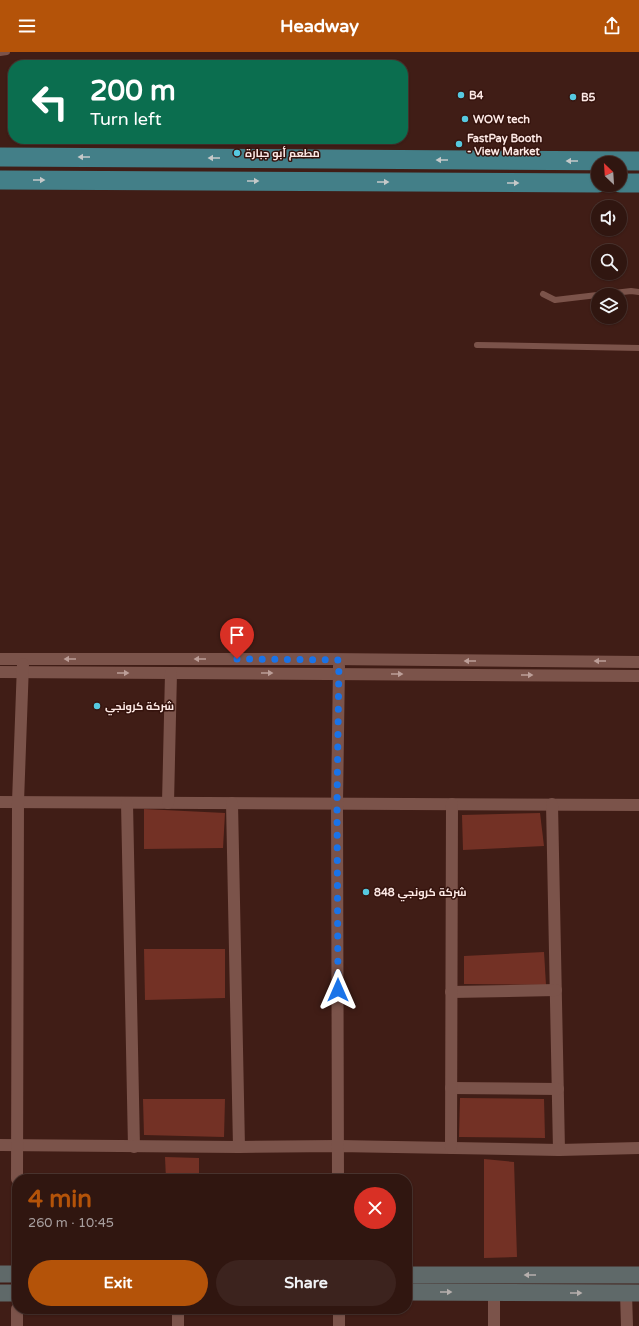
<!DOCTYPE html>
<meta charset="utf-8">
<style>
body{margin:0;font-family:"Varela Round",Cairo,sans-serif;background:#3c231e;color:#f1f3f6;height:100vh;display:flex;flex-direction:column;font-size:15px;white-space:nowrap}
*{box-sizing:border-box;margin:0}
p{font-size:13px;color:#a89f9f}
.icon{flex:none;width:22px;height:22px;fill:none;stroke:currentColor;stroke-width:2;stroke-linecap:round;stroke-linejoin:round}
.map{position:relative;flex:1;overflow:hidden}
.details{position:absolute;left:12px;top:1122px;width:400px;height:140px;display:flex;flex-direction:column;background:#301610;border-radius:16px;box-shadow:0 1px 3px #0004,0 0 0 1px #4b3530}
.details>*{flex:none}
.top-card{position:absolute;left:8px;top:8px;width:400px;height:84px;border-radius:16px;box-shadow:0 1px 3px #0004,0 0 0 1px #4b3530;background:#0b6e4f;color:#fff;overflow:hidden}
.needle{width:26px;rotate:335deg}
.buttons{position:absolute;left:591px;top:104px;display:grid;gap:8px}
.buttons a{display:grid;place-items:center;width:36px;height:36px;border-radius:50%;background:#301610;box-shadow:0 1px 3px #0004,0 0 0 1px #4b3530;font-size:20px}
.pin{position:absolute;display:grid;place-items:center;width:34px;height:34px;color:#fff;margin:-41px -17px;border-radius:50% 50% 50% 0;rotate:-45deg;box-shadow:0 0 4px #0007}
.pin .icon{rotate:45deg}
.me{position:absolute;width:44px;margin:-22px;rotate:0deg;stroke-linejoin:round;filter:drop-shadow(0 0 3px #0008)}
.turn{display:flex;align-items:center;gap:14px;height:84px;padding:0 16px;font-size:18px}
.turn .icon{width:52px;height:52px;stroke-width:2.5}
.turn b{display:block;font-size:28px;line-height:34px}
.round{display:grid;place-items:center;flex:none;width:42px;height:42px;border-radius:21px;background:#3c231e}
.overview{display:flex;align-items:center;justify-content:space-between;height:68px;padding:0 16px}
h1{font-size:24px;font-weight:700;line-height:30px;color:#b45309}
.action{display:flex;gap:8px;margin-top:auto;padding:8px 16px}
.action a{flex:1;height:46px;border-radius:24px;background:#b45309;color:#fff;font-size:16px;font-weight:700;line-height:46px;text-align:center}
.action a+a{background:#3c231e;color:#f1f3f6}
header{display:flex;justify-content:space-between;align-items:center;height:52px;padding:0 16px;background:#b45309;color:#fff;font-size:18px;font-weight:700}
.map>svg:first-child{display:block}
.green{fill:#733125}
.lines{fill:none;stroke-linecap:round;stroke-linejoin:round}
.lane{stroke:#7b534a;stroke-width:6}
.street{stroke:#7b534a;stroke-width:12}
.secondary{stroke:#5f6969;stroke-width:17}
.primary{stroke:#437f88;stroke-width:19}
.oneway{fill:#c5c9c9}
.oneway2{fill:#bc9e98}
.oneway3{fill:#b6afad}
.route{stroke:#1a73e8;stroke-width:7;stroke-dasharray:0 12.6}
.poi-dot{fill:#56c9e0;stroke:#35130d;stroke-width:1.5}
.labels{text-anchor:middle;dominant-baseline:central;stroke-width:3;stroke-linejoin:round;paint-order:stroke}
.poi-label{font-size:11px;font-weight:bold;fill:#fde9e5;stroke:#35130d;text-anchor:start}
</style>
<header><svg class="icon" aria-label="menu" viewBox="0 0 24 24"><path d="M4 6h16M4 12h16M4 18h16"/></svg>Headway<svg class="icon" aria-label="share" viewBox="0 0 24 24"><path d="M12 15V3M7 8l5-5 5 5M5 13v7h14v-7"/></svg></header>
<div class="map">
<svg width="639" height="1274" viewBox="0 0 639 1274">
<rect width="100%" height="100%" fill="#401d16"/>
<g class="green">
<polygon points="144,757 225,761 223,796 144,797"/>
<polygon points="540,761 544,794 463,798 462,763"/>
<polygon points="144,897 225,897 225,946 145,948"/>
<polygon points="544,900 546,933 464,932 464,904"/>
<polygon points="460,1046 544,1047 545,1086 459,1085"/>
<polygon points="143,1047 225,1047 224,1085 144,1083"/>
<polygon points="165,1105 199,1106 199,1127 166,1127"/>
<polygon points="484,1107 514,1110 517,1205 484,1206"/>
</g>
<g class="lines">
<g class="lane">
<polyline points="0,1 7,0"/>
<polyline points="543,242 555,248 631,239 639,240"/>
<polyline points="477,293 639,296"/>
</g>
<g class="street">
<polyline points="0,607 329,607 639,610"/>
<polyline points="0,620 639,624"/>
<polyline points="0,750 639,753"/>
<polyline points="127,751 134,1095"/>
<polyline points="168,751 171,621"/>
<polyline points="232,751 239,1095"/>
<polyline points="552,752 559,1098"/>
<polyline points="451,940 556,938"/>
<polyline points="451,1036 558,1037"/>
<polyline points="0,1093 239,1095 338,1094 559,1098 639,1096"/>
<polyline points="451,1096 452,752"/>
<polyline points="17,1127 18,750 23,612"/>
<polyline points="338,1127 337,751 339,614"/>
<polyline points="494,1240 494,1274"/>
<polyline points="626,1241 627,1274"/>
<polyline points="17,1257 17,1274"/>
<polyline points="178,1257 178,1274"/>
<polyline points="339,1257 339,1274"/>
</g>
<g class="secondary">
<polyline points="0,1222 17,1222"/>
<polyline points="407,1223 639,1223"/>
<polyline points="407,1240 639,1241"/>
<polyline points="0,1241 17,1241"/>
</g>
<g class="primary">
<polyline points="0,105 639,109"/>
<polyline points="0,128 598,131"/>
<polyline points="620,131 639,131"/>
</g>
</g>
<defs><path id="oneway-solid" d="M-6-.8H1V-3.2L6.5 0L1 3.2V.8H-6Z"/></defs>
<g class="oneway">
<use href="#oneway-solid" transform="translate(84 105) rotate(-180)"/>
<use href="#oneway-solid" transform="translate(214 106) rotate(-180)"/>
<use href="#oneway-solid" transform="translate(442 108) rotate(-180)"/>
<use href="#oneway-solid" transform="translate(572 109) rotate(-180)"/>
<use href="#oneway-solid" transform="translate(39 128)"/>
<use href="#oneway-solid" transform="translate(253 129)"/>
<use href="#oneway-solid" transform="translate(383 130)"/>
<use href="#oneway-solid" transform="translate(513 131)"/>
</g>
<g class="oneway2">
<use href="#oneway-solid" transform="translate(70 607) rotate(-180)"/>
<use href="#oneway-solid" transform="translate(200 607) rotate(-180)"/>
<use href="#oneway-solid" transform="translate(470 609) rotate(-180)"/>
<use href="#oneway-solid" transform="translate(600 609) rotate(-180)"/>
<use href="#oneway-solid" transform="translate(123 621)"/>
<use href="#oneway-solid" transform="translate(267 621)"/>
<use href="#oneway-solid" transform="translate(397 622)"/>
<use href="#oneway-solid" transform="translate(527 623)"/>
</g>
<g class="oneway3">
<use href="#oneway-solid" transform="translate(530 1223) rotate(-180)"/>
<use href="#oneway-solid" transform="translate(446 1240)"/>
<use href="#oneway-solid" transform="translate(576 1241)"/>
</g>
<g class="lines">
<polyline class="route" points="237,607 339,608 337,751 338,938"/>
</g>
<g class="poi-dot">
<circle cx="461" cy="43" r="4"/>
<circle cx="573" cy="45" r="4"/>
<circle cx="465" cy="67" r="4"/>
<circle cx="459" cy="92" r="4"/>
<circle cx="237" cy="101" r="4"/>
<circle cx="97" cy="654" r="4"/>
<circle cx="366" cy="840" r="4"/>
</g>
<g class="labels">
<g class="poi-label">
<text x="469" y="43">B4</text>
<text x="581" y="45">B5</text>
<text x="473" y="67">WOW tech</text>
<text x="467" y="86">FastPay Booth<tspan x="467" dy="13">- View Market</tspan></text>
<text x="245" y="101">مطعم أبو جبارة</text>
<text x="105" y="654">شركة كرونجي</text>
<text x="374" y="840">شركة كرونجي 848</text>
</g>
</g>
</svg>
<div class="buttons">
<a><svg class="needle" viewBox="-14 -14 28 28"><path d="M0-13l5 13h-10z" fill="#e53935"/><path d="M0 13l5-13h-10z" fill="#a89f9f"/></svg></a>
<a><svg class="icon" aria-label="sound" viewBox="0 0 24 24"><path d="M4 9h4l5-4v14l-5-4H4zM17 9q2 3 0 6"/></svg></a>
<a><svg class="icon" aria-label="search" viewBox="0 0 24 24"><circle cx="10" cy="10" r="6"/><path d="M15 15l6 6"/></svg></a>
<a><svg class="icon" aria-label="layers" viewBox="0 0 24 24"><path d="M12 4l9 5-9 5-9-5zM3 14l9 5 9-5"/></svg></a>
</div>
<div class="pin" style="left:237px;top:607px;background:#d93025"><svg class="icon" aria-label="arrive" viewBox="0 0 24 24"><path d="M6 21V4h12l-3 4 3 4H6"/></svg></div>
<svg class="me" style="left:338px;top:938px" viewBox="-20 -20 40 40"><path d="M0-17L14 15 0 8-14 15z" fill="#1a73e8" stroke="#fff" stroke-width="4"/></svg>
<div class="top-card">
<div class="turn"><svg class="icon" aria-label="left" viewBox="0 0 24 24"><path d="M17 20v-9H6M10 6l-5 5 5 5"/></svg><div><b>200 m</b>Turn left</div></div>
</div>
<section class="details">
<div class="overview"><div><h1>4 min</h1><p>260 m · 10:45</p></div><a class="round" style="background:#d93025;color:#fff"><svg class="icon" aria-label="close" viewBox="0 0 24 24"><path d="M6 6l12 12M18 6L6 18"/></svg></a></div>
<div class="action"><a>Exit</a><a>Share</a></div>
</section>
</div>
